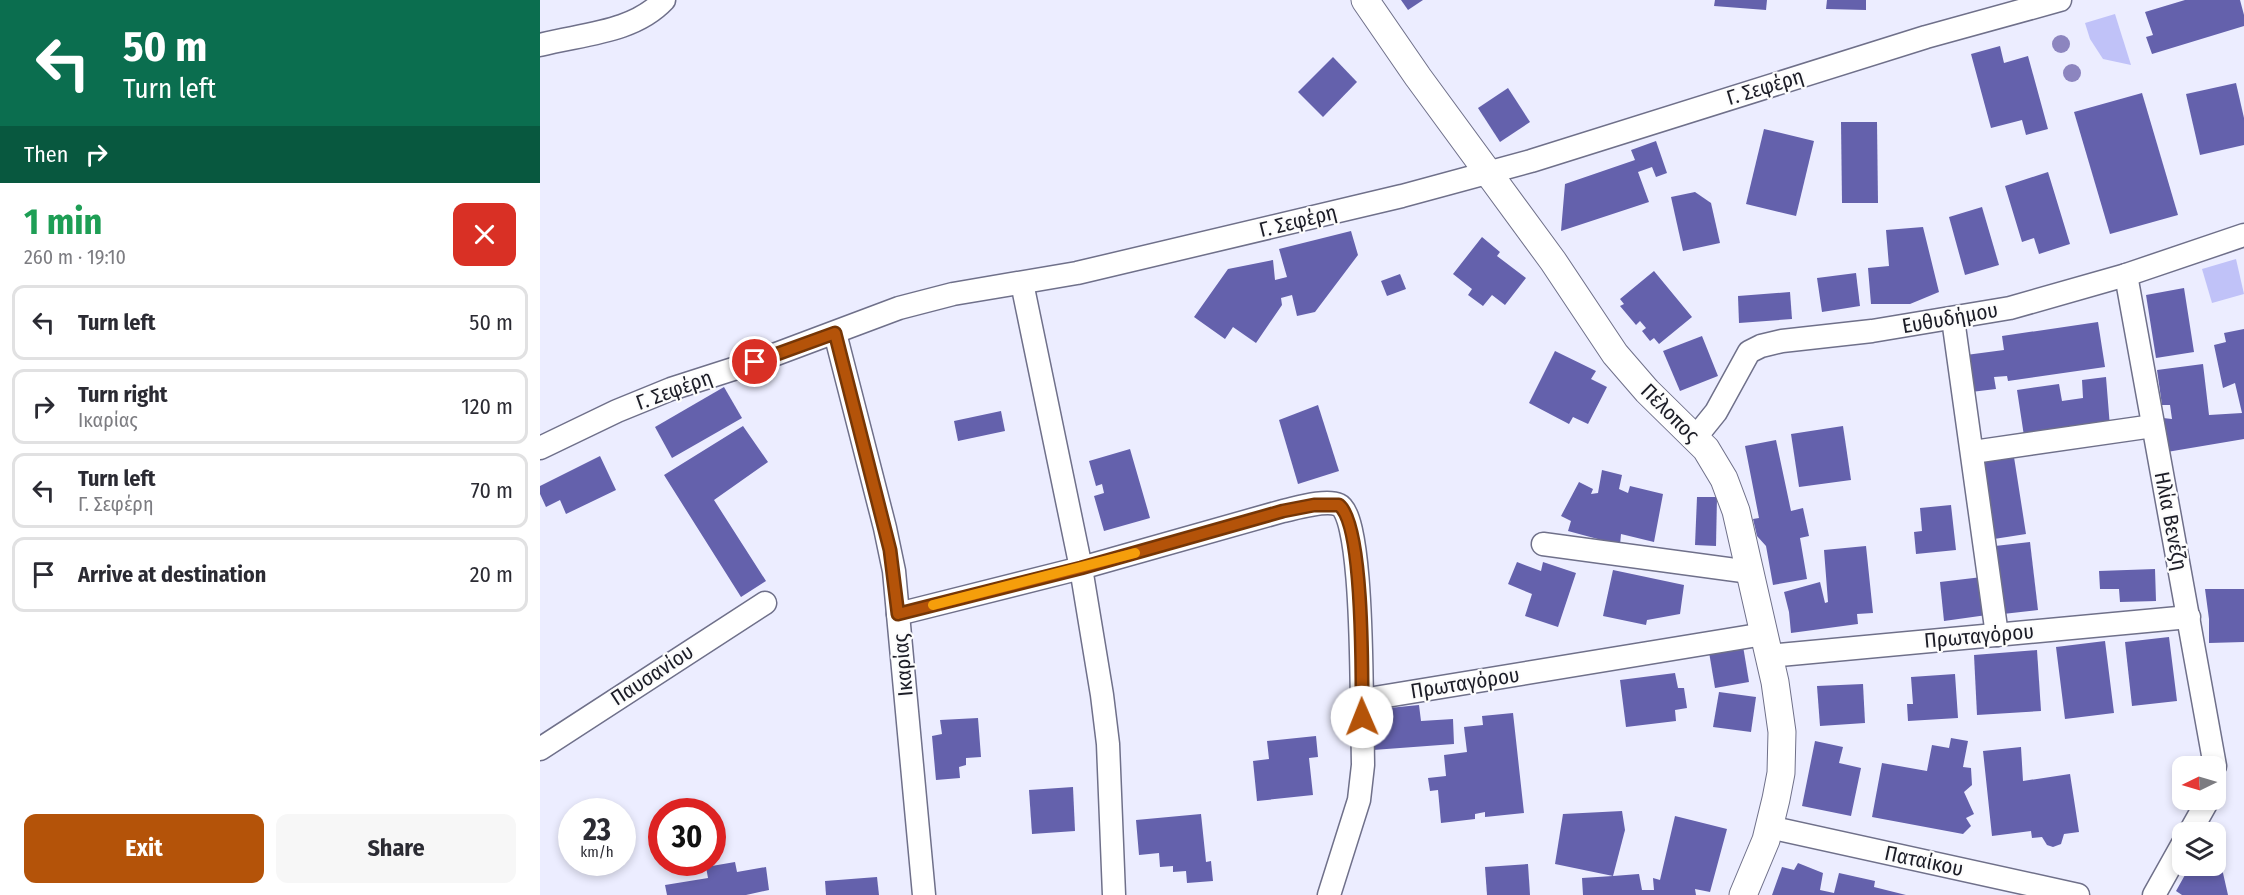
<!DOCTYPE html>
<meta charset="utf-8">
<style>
body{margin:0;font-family:"Fira Sans Condensed",sans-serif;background:#f7f7f7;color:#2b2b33;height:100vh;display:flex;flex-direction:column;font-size:22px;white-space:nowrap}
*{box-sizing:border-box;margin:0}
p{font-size:20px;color:#7c7c81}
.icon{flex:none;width:33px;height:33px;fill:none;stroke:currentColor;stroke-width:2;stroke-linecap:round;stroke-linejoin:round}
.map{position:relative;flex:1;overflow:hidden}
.sheet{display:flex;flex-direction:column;background:#fff;width:540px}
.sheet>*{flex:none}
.top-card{background:#0b6e4f;color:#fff;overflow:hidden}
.needle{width:39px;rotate:265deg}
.buttons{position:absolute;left:1632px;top:756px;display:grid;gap:12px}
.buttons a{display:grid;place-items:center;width:54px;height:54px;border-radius:12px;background:#fff;box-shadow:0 3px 9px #0003;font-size:30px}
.speed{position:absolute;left:18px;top:798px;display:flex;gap:12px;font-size:30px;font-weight:700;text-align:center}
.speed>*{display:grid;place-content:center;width:78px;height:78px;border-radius:50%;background:#fff;box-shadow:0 3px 9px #0003;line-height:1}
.speed small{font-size:15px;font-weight:400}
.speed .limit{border:9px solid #d22;background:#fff;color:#111}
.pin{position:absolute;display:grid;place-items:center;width:51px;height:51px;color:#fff;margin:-26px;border:3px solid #fff;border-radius:50%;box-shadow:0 2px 6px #0007}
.me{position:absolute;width:66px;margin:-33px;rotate:359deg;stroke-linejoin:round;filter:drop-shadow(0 0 4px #0008)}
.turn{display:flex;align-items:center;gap:21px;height:126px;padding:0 24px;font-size:27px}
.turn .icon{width:78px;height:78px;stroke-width:2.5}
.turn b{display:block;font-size:42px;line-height:51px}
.then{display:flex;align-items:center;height:57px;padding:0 24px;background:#0003;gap:12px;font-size:22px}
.round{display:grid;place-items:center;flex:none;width:63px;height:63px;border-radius:12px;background:#f7f7f7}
.headline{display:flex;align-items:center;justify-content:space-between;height:102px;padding:0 24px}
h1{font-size:36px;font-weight:700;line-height:45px;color:#1e9e55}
.primary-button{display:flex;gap:12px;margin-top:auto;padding:12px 24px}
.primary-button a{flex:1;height:69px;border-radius:12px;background:#b45309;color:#fff;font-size:24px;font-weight:700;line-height:69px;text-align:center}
.primary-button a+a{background:#f7f7f7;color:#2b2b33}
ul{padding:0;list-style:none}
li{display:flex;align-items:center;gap:18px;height:75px;margin:0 12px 9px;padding:0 12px;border:3px solid #e1e1e2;border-radius:12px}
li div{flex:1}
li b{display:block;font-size:22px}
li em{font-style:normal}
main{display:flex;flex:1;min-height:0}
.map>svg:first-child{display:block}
.green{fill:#c0c2f8}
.building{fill:#6461ac}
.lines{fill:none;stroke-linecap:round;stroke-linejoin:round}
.minor-casing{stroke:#6f708a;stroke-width:25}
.tertiary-casing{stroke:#6f708a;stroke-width:29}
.minor{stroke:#fff;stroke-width:22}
.tertiary{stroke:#fff;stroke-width:27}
.tree{fill:#8c85bf}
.route-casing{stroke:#753606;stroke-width:15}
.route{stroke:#b45309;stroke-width:10}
.slow{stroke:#f59e0b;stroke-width:10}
.labels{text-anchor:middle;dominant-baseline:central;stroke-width:4.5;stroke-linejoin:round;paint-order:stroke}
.street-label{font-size:21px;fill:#1c1d27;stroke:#fcfcfc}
</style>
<main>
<section class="sheet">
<div class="top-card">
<div class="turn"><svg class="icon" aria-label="left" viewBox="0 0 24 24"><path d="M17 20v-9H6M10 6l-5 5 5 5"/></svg><div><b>50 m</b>Turn left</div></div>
<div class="then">Then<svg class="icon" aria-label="right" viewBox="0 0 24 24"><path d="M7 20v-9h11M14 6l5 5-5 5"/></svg></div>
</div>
<div class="headline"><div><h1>1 min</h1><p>260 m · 19:10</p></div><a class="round" style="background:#d93025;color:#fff"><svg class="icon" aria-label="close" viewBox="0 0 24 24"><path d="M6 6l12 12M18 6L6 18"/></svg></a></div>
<ul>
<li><svg class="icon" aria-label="left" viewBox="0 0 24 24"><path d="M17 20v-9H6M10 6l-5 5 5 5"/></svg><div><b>Turn left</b></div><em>50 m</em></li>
<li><svg class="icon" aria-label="right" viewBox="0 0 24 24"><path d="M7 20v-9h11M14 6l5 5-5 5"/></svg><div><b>Turn right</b><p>Ικαρίας</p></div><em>120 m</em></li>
<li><svg class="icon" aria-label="left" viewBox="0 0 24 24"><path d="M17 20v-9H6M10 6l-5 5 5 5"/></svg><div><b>Turn left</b><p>Γ. Σεφέρη</p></div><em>70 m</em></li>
<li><svg class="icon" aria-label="arrive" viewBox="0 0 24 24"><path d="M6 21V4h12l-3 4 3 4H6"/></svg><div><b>Arrive at destination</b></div><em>20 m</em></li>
</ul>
<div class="primary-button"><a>Exit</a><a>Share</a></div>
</section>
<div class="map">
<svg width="1704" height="895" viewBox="0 0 1704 895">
<rect width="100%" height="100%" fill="#ecedff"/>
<g class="green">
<polygon points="1575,14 1591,65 1563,59 1550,39 1545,23"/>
<polygon points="1696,259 1704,294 1672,303 1662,269"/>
</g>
<g class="building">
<polygon points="861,0 883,0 868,10"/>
<polygon points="1175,0 1227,0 1226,10 1174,6"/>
<polygon points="1287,0 1326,0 1326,10 1286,9"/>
<polygon points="1645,0 1700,0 1704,15 1704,26 1612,54 1606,37 1613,35 1605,12"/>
<polygon points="1460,46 1464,63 1488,56 1508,129 1486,135 1482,120 1451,128 1431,54"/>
<polygon points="793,57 817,82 783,117 758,92"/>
<polygon points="1696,83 1704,118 1704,145 1660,155 1646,94"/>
<polygon points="968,88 990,122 960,142 938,108"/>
<polygon points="1602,93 1638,215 1570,234 1534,112"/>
<polygon points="1301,122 1337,122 1338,203 1302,203"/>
<polygon points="1224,129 1274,141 1256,216 1206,204"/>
<polygon points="1116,141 1127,173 1116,177 1112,167 1098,172 1109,202 1021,231 1025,184 1095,160 1091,150"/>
<polygon points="1508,172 1530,244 1499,254 1494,238 1482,242 1465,186"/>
<polygon points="1155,192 1171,203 1180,243 1143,251 1131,197"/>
<polygon points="1442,207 1459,265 1425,275 1409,217"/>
<polygon points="1383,227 1399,292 1370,304 1331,304 1328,268 1349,266 1346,230"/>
<polygon points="811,231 818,255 775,312 757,316 752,295 741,298 742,305 716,343 693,327 685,339 654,317 688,269 733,260 735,280 747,277 739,249"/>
<polygon points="942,237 960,252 957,256 986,278 965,305 952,295 943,306 928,295 932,289 913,274"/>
<polygon points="1114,271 1152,317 1119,344 1114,338 1110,341 1102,331 1106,328 1100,321 1096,325 1080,306 1084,304 1080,299"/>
<polygon points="1316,273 1320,306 1282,312 1277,278"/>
<polygon points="860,274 866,289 847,296 841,281"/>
<polygon points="1644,288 1654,352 1616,358 1606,295"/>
<polygon points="1250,292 1252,319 1199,323 1198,296"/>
<polygon points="1558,322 1565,367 1468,381 1467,376 1454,377 1456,389 1431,392 1426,355 1464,350 1462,336"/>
<polygon points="1704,329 1704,439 1627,452 1623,418 1632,419 1630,405 1622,405 1617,370 1663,364 1669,415 1702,413 1695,383 1683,388 1674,345 1686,342 1684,333"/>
<polygon points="1162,336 1178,376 1140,391 1123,351"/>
<polygon points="1015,351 1056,371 1051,379 1067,387 1048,424 1033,417 1029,424 989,403"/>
<polygon points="1566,377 1570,427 1484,436 1477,390 1519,384 1522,401 1543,398 1542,380"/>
<polygon points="184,387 202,418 132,458 115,427"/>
<polygon points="778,405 799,471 758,484 739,420"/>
<polygon points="461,411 465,431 418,441 414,421"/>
<polygon points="203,426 228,462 174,500 226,581 201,597 124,475"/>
<polygon points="1303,426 1311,480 1259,487 1251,434"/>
<polygon points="1236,440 1251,511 1263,508 1269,536 1260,538 1267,579 1233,585 1226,546 1217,536 1213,519 1219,518 1205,446"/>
<polygon points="590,449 610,518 564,531 554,496 564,493 562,484 556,486 549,461"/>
<polygon points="60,456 76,490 26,514 20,500 6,507 0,494 0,486"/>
<polygon points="1474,457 1486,534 1454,539 1442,462"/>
<polygon points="1062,470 1082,475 1079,489 1088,493 1090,486 1123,494 1114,542 1081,534 1080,545 1028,531 1031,521 1021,516 1039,482 1053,489 1051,494 1058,493"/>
<polygon points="1157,497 1177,497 1176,546 1155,545"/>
<polygon points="1411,505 1416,550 1376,554 1374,532 1382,531 1380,508"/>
<polygon points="1490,542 1498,610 1463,614 1455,546"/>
<polygon points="1326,546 1333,613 1317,614 1318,624 1251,633 1249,612 1244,592 1280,582 1285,603 1288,602 1284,550"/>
<polygon points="977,562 1001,571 1003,562 1036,573 1018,627 985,616 992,594 968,584"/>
<polygon points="1615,569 1616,601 1580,602 1579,589 1560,589 1559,571"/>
<polygon points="1073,570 1144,585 1140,614 1107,620 1106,625 1063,616"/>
<polygon points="1442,577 1447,615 1404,621 1400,582"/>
<polygon points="1665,589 1704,589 1704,642 1669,643 1669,619"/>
<polygon points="1629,637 1637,701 1592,706 1585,642"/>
<polygon points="1565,641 1574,713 1525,719 1516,647"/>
<polygon points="1203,646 1209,682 1175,688 1169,652"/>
<polygon points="1497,650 1501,711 1437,715 1434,655"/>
<polygon points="1135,673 1138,688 1144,688 1147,708 1135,710 1136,721 1086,727 1080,680"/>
<polygon points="1415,674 1418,718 1368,721 1367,704 1373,704 1371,677"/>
<polygon points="1323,684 1325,723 1280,726 1277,686"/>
<polygon points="1179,692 1216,697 1211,732 1173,727"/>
<polygon points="879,705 881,721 913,719 914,744 833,750 829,710"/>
<polygon points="973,713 984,813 945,817 945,812 935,814 935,819 901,823 898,790 890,791 888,778 906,776 904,755 927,752 924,727 943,725 942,716"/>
<polygon points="438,718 441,757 426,758 426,765 419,767 420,778 396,780 392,736 402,734 400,720"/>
<polygon points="776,736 778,757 769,758 773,795 717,801 713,761 729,759 727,741"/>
<polygon points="1411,738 1428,741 1423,767 1431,768 1432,785 1424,792 1434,814 1426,818 1431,826 1423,834 1332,817 1342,763 1387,771 1392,745 1409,748"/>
<polygon points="1275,741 1303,747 1299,763 1321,768 1311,816 1262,806"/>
<polygon points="1481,747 1483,781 1530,774 1539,832 1524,834 1521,844 1513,847 1507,845 1502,837 1492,838 1491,831 1452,836 1443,751"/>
<polygon points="533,787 535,831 492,834 489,790"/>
<polygon points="1082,811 1085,830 1073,876 1015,864 1023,814"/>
<polygon points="661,814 666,862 671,861 673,881 647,883 646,871 633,872 633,866 620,867 619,853 599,855 596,820"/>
<polygon points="1135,816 1187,829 1170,892 1155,889 1156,895 1043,895 1042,878 1073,876 1099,874 1102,890 1114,890 1113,878 1120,880"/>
<polygon points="1676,851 1678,851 1688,895 1642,895 1636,891 1650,866 1676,866"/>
<polygon points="195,862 197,872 226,867 229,890 206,895 127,895 125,885 168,878 166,867"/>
<polygon points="1258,863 1283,873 1280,890 1294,893 1299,873 1335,881 1334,887 1366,895 1232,895 1242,867 1254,870"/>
<polygon points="988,864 990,895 947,895 945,867"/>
<polygon points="337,877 339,895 286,895 285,881"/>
</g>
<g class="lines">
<g class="minor-casing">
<g id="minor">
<path d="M0 45C41 34 93 33 124 0"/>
<polyline points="1586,275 1675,766"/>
<polyline points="482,283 541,568 562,695 568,744 574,895"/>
<polyline points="1413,319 1457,635"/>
<polyline points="295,333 345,528 354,571 384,895"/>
<polyline points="1155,438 1176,412 1209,352 1221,346 1242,341 1332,331 1470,308 1586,275 1704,235"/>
<polyline points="0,448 77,411 131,389 215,362 359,308 413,294 537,273 862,196 991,161 1386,37 1520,0"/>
<polyline points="1433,452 1613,426"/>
<polyline points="1003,544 1210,572"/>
<path d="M358 614 541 568 743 511C757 508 786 499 799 505 822 515 821 672 822 700"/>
<polyline points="1229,656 1649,617"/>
<polyline points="0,749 225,603"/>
<polyline points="1229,827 1538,895"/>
<polyline points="1650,832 1668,800"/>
<polyline points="789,895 819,800 823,765 822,700 1224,634"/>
<polyline points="1614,895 1642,845"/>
</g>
</g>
<g class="tertiary-casing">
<polyline id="tertiary" points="825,0 878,77 1013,261 1075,354 1107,391 1166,449 1184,479 1196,511 1224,634 1235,682 1242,732 1241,773 1236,799 1226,840 1203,895"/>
</g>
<use href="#minor" class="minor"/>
<use href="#tertiary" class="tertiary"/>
</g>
<g class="tree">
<circle cx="1521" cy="44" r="9"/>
<circle cx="1532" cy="73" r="9"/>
</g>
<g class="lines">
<g class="route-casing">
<path id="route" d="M215 362 295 333 350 550 358 614 541 568 743 511 774 505H799C824 525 822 680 822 717"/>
</g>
<use href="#route" class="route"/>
<polyline class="slow" points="393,605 595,553"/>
</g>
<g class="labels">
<g class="street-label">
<text transform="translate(1225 87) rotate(-17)">Γ. Σεφέρη</text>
<text transform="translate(758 221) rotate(-14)">Γ. Σεφέρη</text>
<text transform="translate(1410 318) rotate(-10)">Ευθυδήμου</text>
<text transform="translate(134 390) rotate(-20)">Γ. Σεφέρη</text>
<text transform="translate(1130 413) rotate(45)">Πέλοπος</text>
<text transform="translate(1631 521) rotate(79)">Ηλία Βενέζη</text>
<text transform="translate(1439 636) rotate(-5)">Πρωταγόρου</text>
<text transform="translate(363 665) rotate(-95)">Ικαρίας</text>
<text transform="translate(112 675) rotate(-33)">Παυσανίου</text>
<text transform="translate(925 683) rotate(-9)">Πρωταγόρου</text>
<text transform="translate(1384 861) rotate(12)">Παταίκου</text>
</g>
</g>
</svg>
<div class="buttons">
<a><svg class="needle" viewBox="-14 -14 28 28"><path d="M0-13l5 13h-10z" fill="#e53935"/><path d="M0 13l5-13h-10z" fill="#7c7c81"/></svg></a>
<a><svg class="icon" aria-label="layers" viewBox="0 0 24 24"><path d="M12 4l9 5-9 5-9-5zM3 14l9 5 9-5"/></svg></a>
</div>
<div class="speed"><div>23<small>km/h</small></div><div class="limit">30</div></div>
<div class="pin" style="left:215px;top:362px;background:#d93025"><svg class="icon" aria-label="arrive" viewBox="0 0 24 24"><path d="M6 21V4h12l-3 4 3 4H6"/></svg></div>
<svg class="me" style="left:822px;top:717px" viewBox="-20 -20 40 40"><circle r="19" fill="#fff"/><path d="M0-13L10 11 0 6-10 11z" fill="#b45309"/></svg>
</div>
</main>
